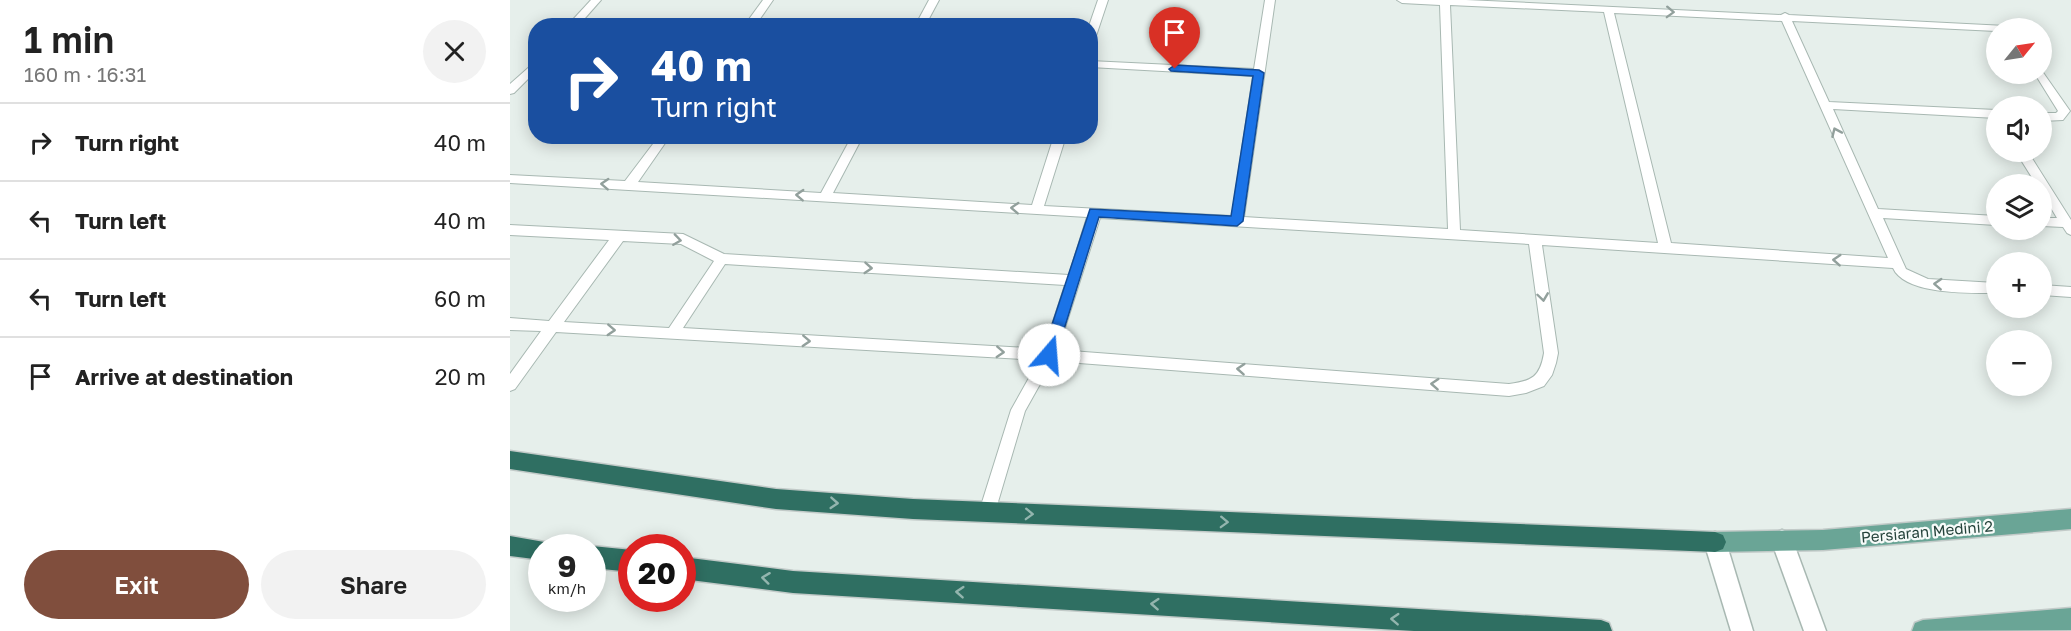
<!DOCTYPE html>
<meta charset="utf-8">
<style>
body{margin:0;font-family:"Golos Text",sans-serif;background:#f2f2f2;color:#222;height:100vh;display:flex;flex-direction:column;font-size:22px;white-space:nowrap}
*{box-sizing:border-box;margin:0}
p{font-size:20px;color:#767676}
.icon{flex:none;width:33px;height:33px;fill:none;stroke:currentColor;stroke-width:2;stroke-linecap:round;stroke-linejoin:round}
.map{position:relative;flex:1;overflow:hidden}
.panel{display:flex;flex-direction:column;background:#fff;width:510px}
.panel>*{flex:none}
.banner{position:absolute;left:18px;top:18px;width:570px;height:126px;border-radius:24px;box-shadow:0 3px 15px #0003;background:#1a4fa0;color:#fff;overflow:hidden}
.needle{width:39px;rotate:60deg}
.buttons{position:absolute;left:1476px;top:18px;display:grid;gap:12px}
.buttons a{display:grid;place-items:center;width:66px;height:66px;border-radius:50%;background:#fff;box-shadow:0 3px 15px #0003;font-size:30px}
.speed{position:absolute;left:18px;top:534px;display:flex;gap:12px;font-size:30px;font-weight:700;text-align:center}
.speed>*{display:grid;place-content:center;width:78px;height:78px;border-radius:50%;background:#fff;box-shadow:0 3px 15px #0003;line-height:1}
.speed small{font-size:15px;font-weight:400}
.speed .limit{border:9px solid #d22;background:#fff;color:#111}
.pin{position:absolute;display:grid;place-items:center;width:51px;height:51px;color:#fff;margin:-62px -26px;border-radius:50% 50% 50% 0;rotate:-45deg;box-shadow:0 0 6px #0007}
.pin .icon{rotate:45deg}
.me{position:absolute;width:66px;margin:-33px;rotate:18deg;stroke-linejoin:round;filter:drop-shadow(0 0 4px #0008)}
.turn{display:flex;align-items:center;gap:21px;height:126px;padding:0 24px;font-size:27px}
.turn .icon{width:78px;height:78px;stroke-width:2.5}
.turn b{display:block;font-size:42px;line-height:51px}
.round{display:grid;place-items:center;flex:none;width:63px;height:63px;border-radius:32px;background:#f2f2f2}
.headline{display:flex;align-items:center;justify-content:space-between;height:102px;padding:0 24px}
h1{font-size:36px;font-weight:600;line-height:45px}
.cta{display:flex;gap:12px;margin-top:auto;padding:12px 24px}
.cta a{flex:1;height:69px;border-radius:36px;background:#804e3d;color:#fff;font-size:24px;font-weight:600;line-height:69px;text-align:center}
.cta a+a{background:#f2f2f2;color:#222}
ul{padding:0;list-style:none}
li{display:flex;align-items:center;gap:18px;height:78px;padding:0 24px;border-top:2px solid #e0e0e0}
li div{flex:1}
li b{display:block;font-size:22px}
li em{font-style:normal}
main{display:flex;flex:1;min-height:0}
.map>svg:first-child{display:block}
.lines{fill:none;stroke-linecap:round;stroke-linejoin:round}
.service-casing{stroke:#a8b8b2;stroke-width:2}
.tertiary-casing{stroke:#a8b8b2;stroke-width:3}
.primary-casing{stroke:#c2cac8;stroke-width:3}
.motorway-casing{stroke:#c2cac8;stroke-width:3}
.service{fill:#fff;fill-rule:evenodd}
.tertiary{fill:#fff;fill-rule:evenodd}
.primary{fill:#6aa596;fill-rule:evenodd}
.motorway{fill:#2f6f62;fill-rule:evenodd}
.oneway{stroke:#92a09c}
.oneway2{stroke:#93b5ae}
.route{fill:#1a73e8;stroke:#114b97;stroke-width:1.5}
.labels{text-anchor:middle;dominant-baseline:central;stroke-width:4.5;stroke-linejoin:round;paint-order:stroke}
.street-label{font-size:15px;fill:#24423a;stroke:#f7fbf9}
</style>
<main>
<section class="panel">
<div class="headline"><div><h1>1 min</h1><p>160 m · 16:31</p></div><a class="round"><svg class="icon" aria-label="close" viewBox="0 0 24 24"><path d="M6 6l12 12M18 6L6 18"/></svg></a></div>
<ul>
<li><svg class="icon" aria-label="right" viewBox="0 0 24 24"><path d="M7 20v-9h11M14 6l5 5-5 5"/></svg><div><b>Turn right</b></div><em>40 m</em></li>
<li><svg class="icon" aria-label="left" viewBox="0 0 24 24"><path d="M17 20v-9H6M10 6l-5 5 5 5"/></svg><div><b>Turn left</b></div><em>40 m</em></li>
<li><svg class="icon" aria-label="left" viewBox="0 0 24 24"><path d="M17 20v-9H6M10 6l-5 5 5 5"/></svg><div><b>Turn left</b></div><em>60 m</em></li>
<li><svg class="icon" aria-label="arrive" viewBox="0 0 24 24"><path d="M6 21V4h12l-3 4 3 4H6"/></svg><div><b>Arrive at destination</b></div><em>20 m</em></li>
</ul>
<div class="cta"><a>Exit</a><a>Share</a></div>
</section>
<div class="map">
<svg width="1561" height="631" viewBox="0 0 1561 631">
<rect width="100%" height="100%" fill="#e6efeb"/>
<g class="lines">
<g class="service-casing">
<g id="service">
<polygon points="81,0 91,0 68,26 57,26"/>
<polygon points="253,0 263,0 245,26 234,26"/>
<polygon points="419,0 429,0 415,26 405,26"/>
<polygon points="588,0 598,0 585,39 580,42 579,26"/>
<path d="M755 0H765L734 217 938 229 930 5 892 3 887 0H956L1271 15 1275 13 1279 15 1496 26 1497 28H1486V31L1282 21 1319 102 1486 110V118L1323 109 1368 209 1486 216V225L1373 218 1396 269 1418 279 1486 283V293C1460 293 1395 295 1383 268L1032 245 1048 353 1046 363 1042 375 1034 386 1016 393 999 396 543 361 515 411 485 512 483 517 477 519 471 517 469 512 501 410 529 360 46 332 5 389 0 391V374L31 331 0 330V318L39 321 99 240 0 235V225L173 234 214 254 559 275 577 217 0 183V175L115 181 149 136H160L128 182 311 193 342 136H353L323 193 522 205 544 136H556L534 206 722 216 743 76 580 67V61L744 69ZM940 5 1094 12 1148 243 950 230ZM1104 13 1272 21 1378 258 1161 243ZM590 218 1019 244 1034 353C1030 377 1022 381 999 384L548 350ZM113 241 171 244 204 261 159 328 54 322ZM215 264 555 285 534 349 173 328Z"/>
<polygon points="26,61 26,71 4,93 0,94 0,84"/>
<polygon points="1532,71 1560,111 1553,120 1532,121 1532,113 1546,113 1548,111 1525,74 1532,74"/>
<polygon points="1506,152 1518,152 1561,220 1561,235 1557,233 1553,227 1532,226 1532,218 1547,218 1532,193 1532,184 1526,184"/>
<polygon points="1532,285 1561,287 1561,297 1532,295"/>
</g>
</g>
<g class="tertiary-casing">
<g id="tertiary">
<polygon points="1272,530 1280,533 1316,631 1294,631 1261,540 1264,533"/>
<polygon points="1205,532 1213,535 1216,542 1243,631 1221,631 1194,542 1197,535"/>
</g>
</g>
<g class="primary-casing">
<g id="primary">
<polygon points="1561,509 1561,529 1313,550 1205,552 1197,549 1194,542 1197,535 1205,532 1313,530"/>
<polygon points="1561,608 1561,630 1402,631 1405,623 1413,620"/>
</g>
</g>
<g class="motorway-casing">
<g id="motorway">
<polygon points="0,451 266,489 403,499 1205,532 1213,535 1216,542 1213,549 1205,552 403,519 266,509 0,469"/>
<polygon points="0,536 40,543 42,548 32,548 32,560 0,556"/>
<polygon points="82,546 122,550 122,572 82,568 82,548 79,548"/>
<polygon points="172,557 283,571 1091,620 1099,623 1102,631 904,631 283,593 172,579"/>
</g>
</g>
<use href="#service" class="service"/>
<use href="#tertiary" class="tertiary"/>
<use href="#primary" class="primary"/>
<use href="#motorway" class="motorway"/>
</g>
<defs><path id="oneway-chevron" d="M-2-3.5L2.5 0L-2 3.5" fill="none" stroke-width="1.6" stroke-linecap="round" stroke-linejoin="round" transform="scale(1.5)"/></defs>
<g class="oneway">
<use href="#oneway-chevron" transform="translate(1160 12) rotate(2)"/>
<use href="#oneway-chevron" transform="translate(1326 132) rotate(-114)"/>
<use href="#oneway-chevron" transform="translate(95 184) rotate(-177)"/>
<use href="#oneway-chevron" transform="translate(290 195) rotate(-177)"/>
<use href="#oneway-chevron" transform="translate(505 208) rotate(-177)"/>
<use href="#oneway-chevron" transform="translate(167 240) rotate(8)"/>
<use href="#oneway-chevron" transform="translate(1327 260) rotate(-176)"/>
<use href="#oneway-chevron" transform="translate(358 268) rotate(4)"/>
<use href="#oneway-chevron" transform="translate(1428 284) rotate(-177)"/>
<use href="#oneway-chevron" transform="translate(1033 297) rotate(82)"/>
<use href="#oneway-chevron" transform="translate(101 330) rotate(3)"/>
<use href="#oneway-chevron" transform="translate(296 341) rotate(3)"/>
<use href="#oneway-chevron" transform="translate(490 352) rotate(3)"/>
<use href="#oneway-chevron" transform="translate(731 369) rotate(-176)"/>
<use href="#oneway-chevron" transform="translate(925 384) rotate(-176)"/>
</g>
<g class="oneway2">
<use href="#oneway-chevron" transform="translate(324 503) rotate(4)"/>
<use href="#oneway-chevron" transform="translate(519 514) rotate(2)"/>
<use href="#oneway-chevron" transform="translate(714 522) rotate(2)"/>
<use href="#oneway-chevron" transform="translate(256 578) rotate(-173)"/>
<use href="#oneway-chevron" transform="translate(450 592) rotate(-176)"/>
<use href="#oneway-chevron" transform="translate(645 604) rotate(-176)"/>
<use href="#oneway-chevron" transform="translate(885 619) rotate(-177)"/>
</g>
<polygon class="route" points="665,65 749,70 754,73 733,221 727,226 589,217 546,355 539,361 534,359 532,355 580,209 721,216 743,76 661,71 659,69"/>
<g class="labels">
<g class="street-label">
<text transform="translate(1417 531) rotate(-5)">Persiaran Medini 2</text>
</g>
</g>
</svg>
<div class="buttons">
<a><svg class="needle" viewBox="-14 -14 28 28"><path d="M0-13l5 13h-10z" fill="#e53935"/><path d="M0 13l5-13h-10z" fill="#767676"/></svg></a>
<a><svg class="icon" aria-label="sound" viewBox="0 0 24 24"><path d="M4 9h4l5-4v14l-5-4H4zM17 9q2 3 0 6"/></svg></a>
<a><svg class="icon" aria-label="layers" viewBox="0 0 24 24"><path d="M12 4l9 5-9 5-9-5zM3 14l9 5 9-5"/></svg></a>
<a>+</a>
<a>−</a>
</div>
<div class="speed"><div>9<small>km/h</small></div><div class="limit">20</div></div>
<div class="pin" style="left:665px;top:69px;background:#d93025"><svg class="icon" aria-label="arrive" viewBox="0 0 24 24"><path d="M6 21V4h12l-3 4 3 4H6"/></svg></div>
<svg class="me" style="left:539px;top:355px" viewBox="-20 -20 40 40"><circle r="19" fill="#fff"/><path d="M0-13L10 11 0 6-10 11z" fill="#1a73e8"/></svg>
<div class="banner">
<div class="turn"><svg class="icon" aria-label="right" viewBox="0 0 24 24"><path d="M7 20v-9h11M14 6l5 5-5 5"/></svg><div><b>40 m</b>Turn right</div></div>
</div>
</div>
</main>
